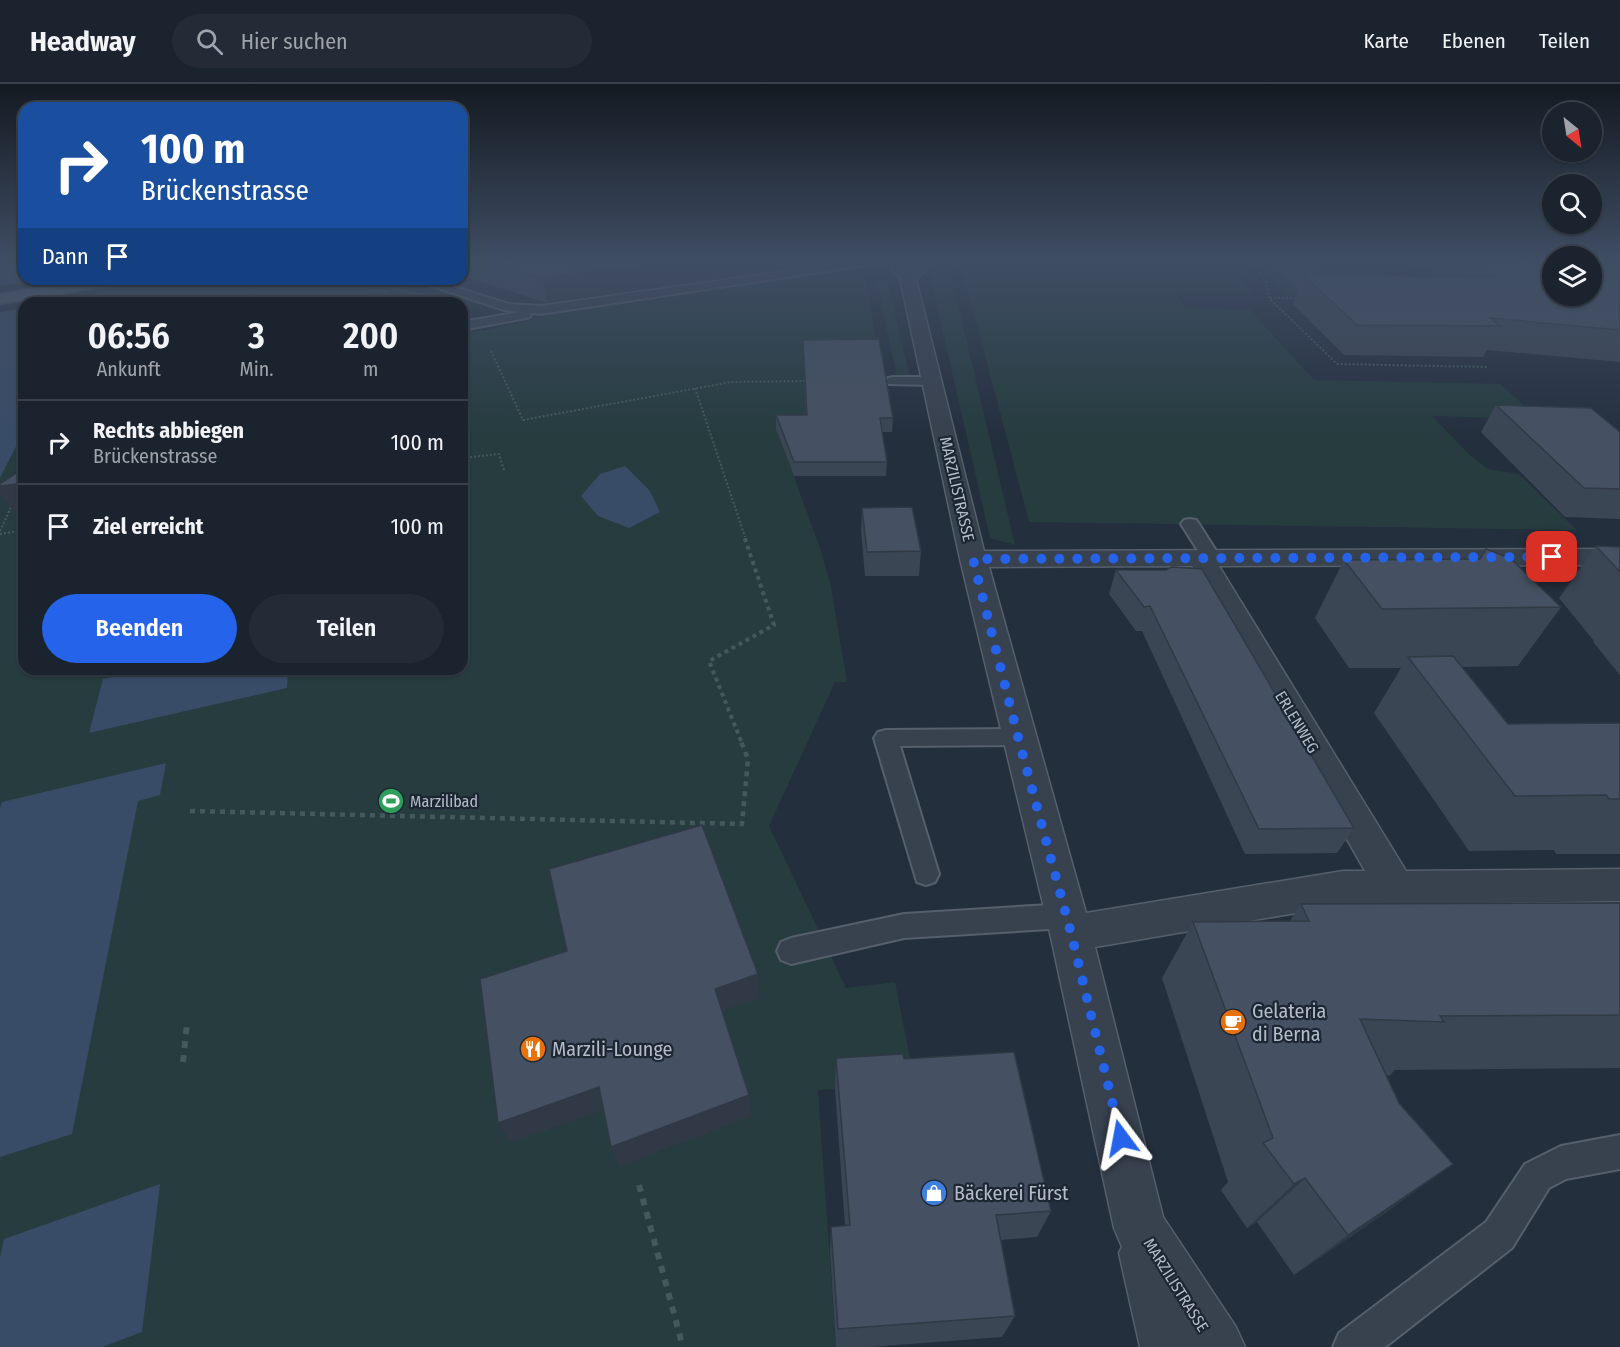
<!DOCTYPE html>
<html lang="de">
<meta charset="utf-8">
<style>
body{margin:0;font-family:"Fira Sans Condensed",sans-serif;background:#242b36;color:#f1f3f6;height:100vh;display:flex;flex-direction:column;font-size:22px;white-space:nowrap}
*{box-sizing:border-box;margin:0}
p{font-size:20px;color:#a0a4aa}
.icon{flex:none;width:33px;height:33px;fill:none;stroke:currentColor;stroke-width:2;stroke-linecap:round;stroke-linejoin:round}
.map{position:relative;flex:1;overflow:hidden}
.sheet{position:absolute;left:18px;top:213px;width:450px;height:378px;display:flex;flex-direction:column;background:#1b232e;border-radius:18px;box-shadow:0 2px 4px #0004,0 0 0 2px #39404a}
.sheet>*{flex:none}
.guide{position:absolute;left:18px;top:18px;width:450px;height:183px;border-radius:18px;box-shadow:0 2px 4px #0004,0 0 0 2px #39404a;background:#1a4fa0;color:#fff;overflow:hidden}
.needle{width:39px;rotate:150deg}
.tools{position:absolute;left:1542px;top:18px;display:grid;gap:12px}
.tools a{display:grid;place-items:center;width:60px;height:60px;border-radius:50%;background:#1b232e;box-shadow:0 2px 4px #0004,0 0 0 2px #39404a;font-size:30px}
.pin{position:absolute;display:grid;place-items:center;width:51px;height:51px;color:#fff;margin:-26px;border-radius:12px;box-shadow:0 3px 9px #0006}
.me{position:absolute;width:66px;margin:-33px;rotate:347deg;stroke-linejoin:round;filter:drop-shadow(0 0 4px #0008)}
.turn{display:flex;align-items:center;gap:21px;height:126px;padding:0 24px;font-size:27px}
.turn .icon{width:78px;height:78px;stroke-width:2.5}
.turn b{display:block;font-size:42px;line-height:51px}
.then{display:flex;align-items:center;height:57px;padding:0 24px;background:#0003;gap:12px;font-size:22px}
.eta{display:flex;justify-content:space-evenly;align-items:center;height:102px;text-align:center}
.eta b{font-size:36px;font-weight:600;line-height:42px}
.action{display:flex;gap:12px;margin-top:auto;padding:12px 24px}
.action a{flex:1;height:69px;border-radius:36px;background:#2563eb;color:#fff;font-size:24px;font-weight:600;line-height:69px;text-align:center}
.action a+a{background:#242b36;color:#f1f3f6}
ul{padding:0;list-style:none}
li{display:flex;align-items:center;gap:18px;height:84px;padding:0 24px;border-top:2px solid #39404a}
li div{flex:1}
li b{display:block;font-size:22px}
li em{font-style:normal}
header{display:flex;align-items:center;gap:36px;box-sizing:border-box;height:84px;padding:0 30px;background:#1b232e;border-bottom:2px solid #39404a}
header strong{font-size:28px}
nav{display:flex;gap:33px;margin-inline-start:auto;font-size:21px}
.search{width:420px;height:54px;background:#242b36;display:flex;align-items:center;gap:15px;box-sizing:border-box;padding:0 21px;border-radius:33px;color:#a0a4aa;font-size:22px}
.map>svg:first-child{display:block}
.green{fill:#263c3f}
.water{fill:#394c67}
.pier{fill:#242f3e}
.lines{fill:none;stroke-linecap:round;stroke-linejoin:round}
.lane-casing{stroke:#565f6c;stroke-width:4}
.street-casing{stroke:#565f6c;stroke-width:3}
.primary-casing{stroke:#414a57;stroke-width:3}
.path-far3{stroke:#44595c;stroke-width:2;stroke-dasharray:2 2;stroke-linecap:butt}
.path-far2{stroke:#44595c;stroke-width:4;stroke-dasharray:4 4;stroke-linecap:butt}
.path-far1{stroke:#44595c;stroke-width:4.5;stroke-dasharray:5 5;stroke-linecap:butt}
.path{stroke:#44595c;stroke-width:6;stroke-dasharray:7 7;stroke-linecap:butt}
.lane{fill:#38414e;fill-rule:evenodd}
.street{fill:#38414e;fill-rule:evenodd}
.primary{fill:#56606e;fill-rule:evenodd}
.wall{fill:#3b4654}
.shaded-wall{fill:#303945}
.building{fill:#455162;stroke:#303945;stroke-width:1.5}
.route{stroke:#2563eb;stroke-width:10;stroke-dasharray:0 18}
.labels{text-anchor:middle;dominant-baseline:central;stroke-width:4.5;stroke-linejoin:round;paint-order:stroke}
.street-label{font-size:16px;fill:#b4bcc9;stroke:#1d2633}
.poi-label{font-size:16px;fill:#b4bcc9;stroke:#1d2633;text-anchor:start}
.near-poi-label{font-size:20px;fill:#b4bcc9;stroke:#1d2633;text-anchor:start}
</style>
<header>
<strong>Headway</strong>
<div class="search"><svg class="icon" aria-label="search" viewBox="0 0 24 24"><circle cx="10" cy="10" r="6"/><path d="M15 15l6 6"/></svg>Hier suchen</div>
<nav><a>Karte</a><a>Ebenen</a><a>Teilen</a></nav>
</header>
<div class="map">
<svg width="1620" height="1263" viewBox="0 0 1620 1263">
<rect width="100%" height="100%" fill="#242f3e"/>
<g class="green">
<polygon points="973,176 1241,176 1259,195 1241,195 1254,209 1175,209 1186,224 1249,225 1314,296 1500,300 1540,335 1432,332 1470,371 1488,385 1519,390 1577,446 1029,438 960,177"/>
<path d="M1252 176H1348C1364 190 1396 182 1417 182L1423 187H1386L1396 194 1418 193 1412 188H1426L1461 214 1289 213Z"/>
<polygon points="833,187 865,194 892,348 778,349 821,467 830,498 847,598 835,598 769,742 846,904 895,898 915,1000 818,1006 836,1263 0,1263 0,394 24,347 24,585 462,585 462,249 487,246 601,220"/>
<polygon points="929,187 950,187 1015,461 990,454"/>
<polygon points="99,195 343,195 415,218 88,219"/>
<polygon points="356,195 376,195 445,218 429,219"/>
<polygon points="887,196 910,293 897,294 877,197"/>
</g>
<g class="water">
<polygon points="0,176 24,176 24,195 99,195 88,219 24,219 24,347 0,394"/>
<polygon points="625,382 650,407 660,428 629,444 598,432 581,412 600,390"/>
<polygon points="152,585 288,585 287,604 89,649 103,595"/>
<polygon points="166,679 160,711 138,717 72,1050 0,1073 0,724 2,718"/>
<polygon points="160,1100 142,1248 102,1263 0,1263 0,1173 4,1155"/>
</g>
<polygon class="pier" points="45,195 102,195 95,212 52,219 24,219 24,224 0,228 0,202"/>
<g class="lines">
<g class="lane-casing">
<g id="lane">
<polygon points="861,176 885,176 880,179 541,230 531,229 530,233 526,234 462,246 462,238 520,228 504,226 411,195 429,195 509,220 541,222"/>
<polygon points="893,293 932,293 939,297 932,301 888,300 886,297 888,294"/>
<polygon points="1190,435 1196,436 1199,440 1220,473 1217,477 1205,477 1202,473 1181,440 1184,436"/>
<polygon points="1018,645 1026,647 1030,653 1026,659 1018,661 900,662 939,790 935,798 926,801 917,798 874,654 878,648 886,646"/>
<polygon points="1066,820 1076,824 1080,832 1076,840 1066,844 904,854 791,880 781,876 777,867 781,858 791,854 904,830"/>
<polygon points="1620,1051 1620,1085 1566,1095 1549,1104 1512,1164 1385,1263 1333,1263 1339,1249 1486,1138 1525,1080 1561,1062"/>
</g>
</g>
<g class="street-casing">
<path id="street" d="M893 176H907L906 182 909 185 921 176H937L916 195 984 467 1620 465V481L1219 482 1406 787 1620 785V817L1343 821 1095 863 1163 1133 1236 1243 1245 1263H1140L1119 1169 1122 1163 1114 1144 1050 849 960 475 900 194 890 183ZM1192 482 1365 787H1343L1086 829 989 483Z"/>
</g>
<g class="primary-casing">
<polygon id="primary" points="90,195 128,195 120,200 0,220 0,210"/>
</g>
<g class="path-far3">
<polyline points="1247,176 1265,195 1269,214 1337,280 1488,283"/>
<polyline points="1419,182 1437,194"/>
<polyline points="349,195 388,208"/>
<polyline points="1270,214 1298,214"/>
<polyline points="491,267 523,336 731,298 808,297"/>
<polyline points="695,304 745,453"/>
<polyline points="462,374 499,370 504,386"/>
<polyline points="0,447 12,421"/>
<polyline points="0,450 24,446"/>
</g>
<polyline class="path-far2" points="741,657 709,577 774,541 744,452"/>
<polyline class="path-far1" points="190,727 742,740 748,675 740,655"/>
<g class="path">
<polyline points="183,978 187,939"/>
<polyline points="639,1101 683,1263"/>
</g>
<use href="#lane" class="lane"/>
<use href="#street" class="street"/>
<use href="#primary" class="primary"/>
</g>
<g class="wall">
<polygon points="462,176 856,176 547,219 462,192"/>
<polygon points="1266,176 1323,176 1319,191 1440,193 1416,176 1620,176 1620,278 1487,266 1483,273 1344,271 1293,220 1298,206"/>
<polygon points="803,256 893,334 892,348 882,348 887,378 886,392 794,392 776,345 776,331 806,331"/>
<polygon points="1496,321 1620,348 1620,435 1565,433 1481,348"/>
<polygon points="862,424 921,467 919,492 865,492 861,447"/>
<polygon points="1596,462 1620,463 1620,591 1593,558 1594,557 1559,514"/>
<polygon points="1344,476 1561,523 1518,582 1462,583 1508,640 1620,639 1620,770 1556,770 1554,766 1469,767 1374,629 1401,584 1349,584 1315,534"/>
<polygon points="1116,486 1166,486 1354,744 1337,769 1245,770 1142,547 1136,547 1109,510"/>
<polygon points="1620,819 1620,984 1395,986 1389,992 1386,991 1391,1125 1294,1191 1257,1138 1247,1144 1221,1106 1228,1098 1162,894 1193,838 1290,837 1301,820"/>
<polygon points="836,974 904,975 1051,1127 1037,1153 1001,1156 1015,1232 1002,1253 870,1263 836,1263 830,1168 831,1143 845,1141 835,1005"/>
</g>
<g class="shaded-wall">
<polygon points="541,176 560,176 563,191 573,190 571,176 856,176 547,219 542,194"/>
<polygon points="24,399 24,439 21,439 0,409 0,402"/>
<polygon points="758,890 760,914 718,928 715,905"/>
<polygon points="599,1003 607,1025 511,1059 498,1039"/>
<polygon points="749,1011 752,1032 619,1083 611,1063"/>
<polygon points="1453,1080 1391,1125 1294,1191 1348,1151"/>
<polygon points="1305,1094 1257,1138 1247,1144 1294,1100"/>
</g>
<g class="building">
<polygon points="481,176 554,176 570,182 616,176 680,176 542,194"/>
<polygon points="1302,176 1323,176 1319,191"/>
<polygon points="1468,176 1552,176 1552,212 1592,212 1592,176 1620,176 1620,246 1490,234 1500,242 1357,241 1303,191 1495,193"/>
<polygon points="879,255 893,334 880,334 887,378 794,378 776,331 807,331 803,256"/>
<polygon points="1496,321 1591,324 1620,348 1620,405 1584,404"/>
<polygon points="24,384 24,399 0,402 0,400"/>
<polygon points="912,423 921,467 867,468 862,424"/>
<polygon points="1596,462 1620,463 1620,488"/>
<polygon points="1486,465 1510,474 1561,523 1382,525 1344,476 1480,475"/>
<polygon points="1172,483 1202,485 1354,744 1259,745 1150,522 1144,523 1116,486 1166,486"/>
<polygon points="1453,572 1508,640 1620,639 1620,715 1609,715 1606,711 1515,712 1408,573"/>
<polygon points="702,741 758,890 715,905 749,1011 611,1063 599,1003 498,1039 480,895 567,867 549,785"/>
<polygon points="1620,819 1620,931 1440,932 1444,938 1360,935 1399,1019 1453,1080 1348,1151 1305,1094 1294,1100 1263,1059 1273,1054 1193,838 1309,837 1301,820"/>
<polygon points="1014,968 1051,1127 996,1131 1015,1232 838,1245 831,1143 850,1141 836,974 903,970 904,975"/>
</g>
<linearGradient id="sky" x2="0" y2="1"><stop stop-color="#141a22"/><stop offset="0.5" stop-color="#3f4d63"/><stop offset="1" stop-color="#3f4d63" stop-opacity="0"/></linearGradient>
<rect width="1620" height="352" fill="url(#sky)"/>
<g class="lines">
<polyline class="route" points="1121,1054 1071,849 1018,653 973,475 1552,473"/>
</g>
<defs>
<g id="stadium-disc" transform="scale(1.35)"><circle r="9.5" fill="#2e9e5b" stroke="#1d2633"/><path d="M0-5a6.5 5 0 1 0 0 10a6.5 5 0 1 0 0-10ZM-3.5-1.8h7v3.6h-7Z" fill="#fff"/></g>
<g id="cafe-disc" transform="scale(1.35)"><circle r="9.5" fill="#e8710a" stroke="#1d2633"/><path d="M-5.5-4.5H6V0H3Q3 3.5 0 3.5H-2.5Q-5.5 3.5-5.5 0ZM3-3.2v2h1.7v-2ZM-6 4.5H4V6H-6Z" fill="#fff"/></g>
<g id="restaurant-disc" transform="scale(1.35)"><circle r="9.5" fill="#e8710a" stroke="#1d2633"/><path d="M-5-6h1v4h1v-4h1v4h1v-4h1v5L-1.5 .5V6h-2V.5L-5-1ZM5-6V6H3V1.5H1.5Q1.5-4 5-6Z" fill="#fff"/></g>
<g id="shop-disc" transform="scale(1.35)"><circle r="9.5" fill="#3f7fe0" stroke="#1d2633"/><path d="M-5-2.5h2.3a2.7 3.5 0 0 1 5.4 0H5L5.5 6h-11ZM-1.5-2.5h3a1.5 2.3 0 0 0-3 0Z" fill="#fff"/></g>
</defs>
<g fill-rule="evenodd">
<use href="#stadium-disc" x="391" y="717"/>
<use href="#cafe-disc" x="1233" y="938"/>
<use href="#restaurant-disc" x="533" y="965"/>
<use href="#shop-disc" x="934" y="1109"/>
</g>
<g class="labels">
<g class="street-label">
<text transform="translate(957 405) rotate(77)">MARZILISTRASSE</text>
<text transform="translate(1297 638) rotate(59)">ERLENWEG</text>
<text transform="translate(1176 1201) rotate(58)">MARZILISTRASSE</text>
</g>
<g class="poi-label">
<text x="410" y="717">Marzilibad</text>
</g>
<g class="near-poi-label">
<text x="1252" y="927">Gelateria<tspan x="1252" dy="23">di Berna</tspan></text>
<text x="552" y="965">Marzili-Lounge</text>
<text x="954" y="1109">Bäckerei Fürst</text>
</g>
</g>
</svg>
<div class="tools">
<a><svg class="needle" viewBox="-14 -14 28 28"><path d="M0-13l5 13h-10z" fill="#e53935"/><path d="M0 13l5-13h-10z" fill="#a0a4aa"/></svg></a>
<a><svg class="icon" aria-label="search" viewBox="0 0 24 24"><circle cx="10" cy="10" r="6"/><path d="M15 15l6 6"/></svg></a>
<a><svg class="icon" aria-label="layers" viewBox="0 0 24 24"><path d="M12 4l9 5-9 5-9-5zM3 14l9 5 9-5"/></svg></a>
</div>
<div class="pin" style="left:1552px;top:473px;background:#d93025"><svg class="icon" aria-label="arrive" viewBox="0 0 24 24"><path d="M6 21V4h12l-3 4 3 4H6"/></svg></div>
<svg class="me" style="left:1121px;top:1054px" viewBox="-20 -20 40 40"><path d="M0-17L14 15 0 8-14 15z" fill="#2563eb" stroke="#fff" stroke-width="4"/></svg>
<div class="guide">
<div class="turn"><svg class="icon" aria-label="right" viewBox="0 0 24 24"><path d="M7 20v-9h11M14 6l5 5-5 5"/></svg><div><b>100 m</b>Brückenstrasse</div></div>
<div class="then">Dann<svg class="icon" aria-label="arrive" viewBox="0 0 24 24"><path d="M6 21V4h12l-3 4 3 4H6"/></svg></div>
</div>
<section class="sheet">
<div class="eta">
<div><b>06:56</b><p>Ankunft</p></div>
<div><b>3</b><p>Min.</p></div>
<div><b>200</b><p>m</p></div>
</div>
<ul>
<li><svg class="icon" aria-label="right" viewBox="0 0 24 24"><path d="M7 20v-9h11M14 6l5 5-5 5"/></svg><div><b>Rechts abbiegen</b><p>Brückenstrasse</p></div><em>100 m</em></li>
<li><svg class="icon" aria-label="arrive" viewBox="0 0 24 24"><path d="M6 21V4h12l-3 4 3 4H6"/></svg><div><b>Ziel erreicht</b></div><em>100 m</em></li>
</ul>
<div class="action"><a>Beenden</a><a>Teilen</a></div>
</section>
</div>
